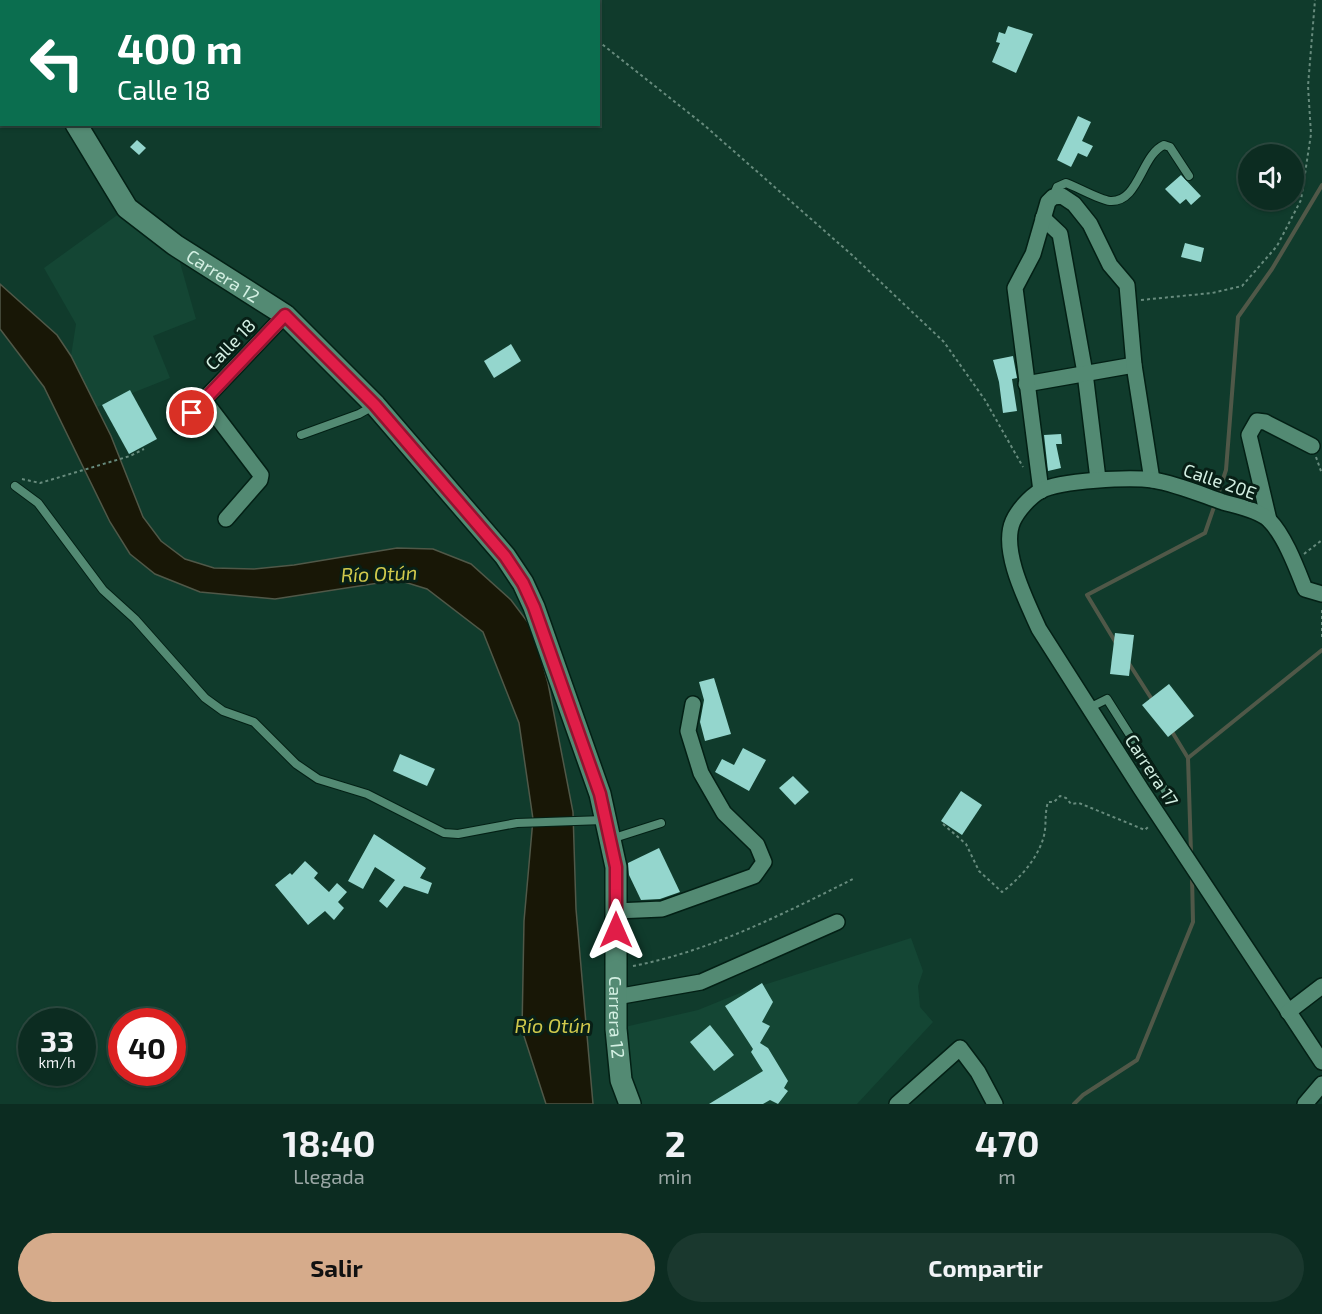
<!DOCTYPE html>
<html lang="es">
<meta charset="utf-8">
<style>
body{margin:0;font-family:"Exo 2",sans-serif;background:#1a382e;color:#f1f3f6;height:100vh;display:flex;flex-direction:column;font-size:22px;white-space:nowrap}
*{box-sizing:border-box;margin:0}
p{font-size:20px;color:#9aa7a5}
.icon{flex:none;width:33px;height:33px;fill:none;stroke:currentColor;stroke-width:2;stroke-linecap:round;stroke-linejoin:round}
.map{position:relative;height:1104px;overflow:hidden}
.panel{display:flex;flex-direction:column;background:#0c2c21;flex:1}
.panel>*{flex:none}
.top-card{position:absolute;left:0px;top:0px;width:600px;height:126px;box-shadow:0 2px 4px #0004,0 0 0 2px #2c483f;background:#0b6e4f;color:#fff;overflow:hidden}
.tools{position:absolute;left:1238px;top:144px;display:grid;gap:12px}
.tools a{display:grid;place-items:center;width:66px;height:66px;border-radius:50%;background:#0c2c21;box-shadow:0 2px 4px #0004,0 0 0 2px #2c483f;font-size:30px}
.speed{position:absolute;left:18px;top:1008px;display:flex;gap:12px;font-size:30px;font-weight:700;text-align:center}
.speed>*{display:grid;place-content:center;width:78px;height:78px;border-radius:50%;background:#0c2c21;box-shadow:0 2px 4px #0004,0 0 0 2px #2c483f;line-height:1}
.speed small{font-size:15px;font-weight:400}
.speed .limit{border:9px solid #d22;background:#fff;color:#111}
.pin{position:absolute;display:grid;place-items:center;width:51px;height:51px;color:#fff;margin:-26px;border:3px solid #fff;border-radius:50%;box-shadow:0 2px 6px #0007}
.me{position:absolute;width:66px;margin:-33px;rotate:0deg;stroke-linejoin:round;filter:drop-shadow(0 0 4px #0008)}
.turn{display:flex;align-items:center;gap:21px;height:126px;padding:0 18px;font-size:27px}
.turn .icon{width:78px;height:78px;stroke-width:2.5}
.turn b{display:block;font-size:42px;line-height:51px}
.eta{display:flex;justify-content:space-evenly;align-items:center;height:102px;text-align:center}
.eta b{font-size:36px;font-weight:700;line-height:42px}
.button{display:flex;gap:12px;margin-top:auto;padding:12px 18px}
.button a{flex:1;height:69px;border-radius:36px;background:#d6ab8b;color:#111;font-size:24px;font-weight:700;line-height:69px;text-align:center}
.button a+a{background:#1a382e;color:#f1f3f6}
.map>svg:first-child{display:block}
.built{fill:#144634}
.water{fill:#181706;stroke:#505848;stroke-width:1.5}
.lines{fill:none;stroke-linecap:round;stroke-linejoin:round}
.stream{stroke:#505848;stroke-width:4}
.building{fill:#94d6cd}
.lane-casing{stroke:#032015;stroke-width:10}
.street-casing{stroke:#032015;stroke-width:18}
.secondary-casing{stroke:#032015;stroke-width:24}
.path{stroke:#678b7d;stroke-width:2;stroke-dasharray:3 3;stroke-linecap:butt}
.lane{stroke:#538a73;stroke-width:8}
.street{stroke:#538a73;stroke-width:15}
.secondary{stroke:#538a73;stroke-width:21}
.route-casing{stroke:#92132f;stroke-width:15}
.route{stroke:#e11d48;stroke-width:10}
.labels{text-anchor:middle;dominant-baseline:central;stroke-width:6;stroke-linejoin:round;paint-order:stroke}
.street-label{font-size:18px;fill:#d4f0e3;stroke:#081f16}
.water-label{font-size:20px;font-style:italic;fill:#d0c94c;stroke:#081f16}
</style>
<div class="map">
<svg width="1322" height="1104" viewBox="0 0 1322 1104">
<rect width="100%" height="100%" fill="#103b2c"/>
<g class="built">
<polygon points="127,208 175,245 196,319 153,336 170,378 97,407 71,356 76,324 44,268"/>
<polygon points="911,938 923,971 918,986 920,1007 933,1022 857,1104 630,1104 616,1029 698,1010 745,991"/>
</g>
<polygon class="water" points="0,284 57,335 71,356 111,436 143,517 161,541 185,559 214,568 254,569 294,565 397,548 433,549 471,564 511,600 533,629 548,683 573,812 576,909 593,1104 546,1104 522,1030 524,921 533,819 519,723 483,632 427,589 398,580 275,599 200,592 155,574 130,554 110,522 44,387 0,329"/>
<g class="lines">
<g class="stream">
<polyline points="1217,497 1226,470 1238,317 1272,269 1322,185"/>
<polyline points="1116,643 1087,595 1205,533 1215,504"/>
<polyline points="1128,662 1153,701"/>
<polyline points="1171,730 1188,758 1191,853"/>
<polyline points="1188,758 1322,650"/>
<polyline points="1074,1104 1083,1095 1137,1060 1193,922 1192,876"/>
</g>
</g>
<g class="building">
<polygon points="1008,26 1033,34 1016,73 992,62 1000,43 996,42 999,32 1005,34"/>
<polygon points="1078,116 1091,122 1082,141 1093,146 1087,157 1078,153 1071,167 1057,160"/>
<polygon points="137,140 146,148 139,155 130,147"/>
<polygon points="1181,175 1201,196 1191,205 1186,199 1180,204 1165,189"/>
<polygon points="1185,243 1204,248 1201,262 1181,257"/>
<polygon points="511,344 521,361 494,378 484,361"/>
<polygon points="1013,356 1017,378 1012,379 1017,411 1003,413 999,382 993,360"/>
<polygon points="130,390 157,439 129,454 102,405"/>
<polygon points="1061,434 1062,444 1056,444 1061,468 1048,471 1044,435"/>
<polygon points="1115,633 1134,635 1129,676 1110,674"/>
<polygon points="714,678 731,734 705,741 700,722 704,700 699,682"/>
<polygon points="1169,684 1194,716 1168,737 1142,705"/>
<polygon points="743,748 766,760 749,791 715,772 722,759 734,765"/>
<polygon points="400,754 435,769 427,786 393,771"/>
<polygon points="793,776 809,792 795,805 779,788"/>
<polygon points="961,791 982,805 962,835 941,821"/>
<polygon points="374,834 426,868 420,878 432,883 428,894 404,886 387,908 379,901 395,880 375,867 363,889 348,881"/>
<polygon points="659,848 680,892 660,899 641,900 629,875 628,863"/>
<polygon points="305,861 318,873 314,878 329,892 337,883 347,892 338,902 344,908 334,920 325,911 308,925 275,885 290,873 292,875"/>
<polygon points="762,983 773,1002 762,1022 770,1026 760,1043 768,1048 788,1081 784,1088 788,1091 778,1104 770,1100 763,1104 709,1104 763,1071 751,1052 753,1049 725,1006"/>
<polygon points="710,1025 734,1055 714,1071 690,1042"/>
</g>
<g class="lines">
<g class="lane-casing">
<g id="lane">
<path d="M1053 197 1057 187 1066 183C1077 187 1100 200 1110 201 1139 203 1141 155 1164 145L1170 147 1189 176"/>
<polyline points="301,435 359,414 375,405"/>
<polyline points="15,486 38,503 103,590 135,619 205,698 223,711 254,722 296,764 318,779 367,794 444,833 458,834 517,823 604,820"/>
<polyline points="1089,708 1107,699 1171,800"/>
<polyline points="611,839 661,823"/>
</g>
</g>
<g class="street-casing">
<g id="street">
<polyline points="125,0 125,2"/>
<polyline points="1043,218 1060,234 1085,373 1098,479"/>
<polyline points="1026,384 1134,365"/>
<polyline points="204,400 261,475 260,480 226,519"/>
<polyline points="179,426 285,315"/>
<polyline points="1041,491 1015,288 1033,254 1048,202 1053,197 1062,196 1074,204 1090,224 1110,265 1127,285 1134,365 1152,480"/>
<polyline points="1269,520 1249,435 1257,421 1265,422 1312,446"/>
<path d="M1322 594 1305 589C1297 569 1285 536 1269 520 1259 510 1237 506 1223 502 1200 494 1177 484 1153 480 1130 477 1061 480 1040 491 1030 497 1018 510 1013 521 1000 550 1027 602 1039 629L1141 789 1322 1062"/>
<polyline points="616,911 662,909 754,876 764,862 757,845 724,813 701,773 688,731 693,704"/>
<polyline points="616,997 701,982 837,922"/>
<polyline points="1288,1012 1322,986"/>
<polyline points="897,1104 960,1048 978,1072 995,1104"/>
<polyline points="1305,1104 1322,1084"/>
</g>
</g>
<g class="secondary-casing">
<g id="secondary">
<polyline points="14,0 14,2"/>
<path id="s1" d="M76 124 127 208 175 245 285 315 375 405 505 556 523 583 534 607 600 794 616 867V1029L621 1080 630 1104"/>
</g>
</g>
<g class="path">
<polyline points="547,0 548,2"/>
<polyline points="369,2 371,0"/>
<polyline points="598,41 704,125 852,255 944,342 985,400 1023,467"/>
<polyline points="1141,300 1212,293 1242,286 1277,246 1301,200 1311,134 1308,86 1315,0"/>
<polyline points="1316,457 1322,474"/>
<polyline points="22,479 40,483 130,456 144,449"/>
<polyline points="1304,554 1322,540"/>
<polyline points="1322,610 1322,640"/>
<path d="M943 824 966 844 979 871 1002 892C1020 879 1042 854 1045 830 1046 820 1045 812 1048 802H1054L1060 796 1066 798 1071 804 1079 803 1145 830 1149 826"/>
<path d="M633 966C711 951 785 913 855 878"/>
</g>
<use href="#lane" class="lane"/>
<use href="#street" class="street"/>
<use href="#secondary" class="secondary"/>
</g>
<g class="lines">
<g class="route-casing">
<polyline id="route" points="192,413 285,315 375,405 505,556 523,583 534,607 600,794 616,867 616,930"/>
</g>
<use href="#route" class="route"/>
</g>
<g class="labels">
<g class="street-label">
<text stroke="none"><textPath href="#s1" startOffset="216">Carrera 12</textPath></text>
<text transform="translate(230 344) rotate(-46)">Calle 18</text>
<text transform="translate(1220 481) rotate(19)">Calle 20E</text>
<text transform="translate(1152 770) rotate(57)">Carrera 17</text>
<text stroke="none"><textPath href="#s1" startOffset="1098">Carrera 12</textPath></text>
</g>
<g class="water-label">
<text transform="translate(379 573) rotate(-2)">Río Otún</text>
<text x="553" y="1025">Río Otún</text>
</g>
</g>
</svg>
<div class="tools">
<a><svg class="icon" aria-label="sound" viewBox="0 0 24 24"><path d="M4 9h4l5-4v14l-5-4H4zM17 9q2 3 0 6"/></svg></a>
</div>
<div class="speed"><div>33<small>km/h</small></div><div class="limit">40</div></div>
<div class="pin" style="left:192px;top:413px;background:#d93025"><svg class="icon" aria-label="arrive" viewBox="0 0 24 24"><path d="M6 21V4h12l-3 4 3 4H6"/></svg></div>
<svg class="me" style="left:616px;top:930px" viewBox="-20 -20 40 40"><path d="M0-17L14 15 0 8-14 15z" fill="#e11d48" stroke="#fff" stroke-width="4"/></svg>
<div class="top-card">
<div class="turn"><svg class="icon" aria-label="left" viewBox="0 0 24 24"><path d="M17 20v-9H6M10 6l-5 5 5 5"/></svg><div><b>400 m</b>Calle 18</div></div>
</div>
</div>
<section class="panel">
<div class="eta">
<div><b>18:40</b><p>Llegada</p></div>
<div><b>2</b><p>min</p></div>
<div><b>470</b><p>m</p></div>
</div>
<div class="button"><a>Salir</a><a>Compartir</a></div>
</section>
